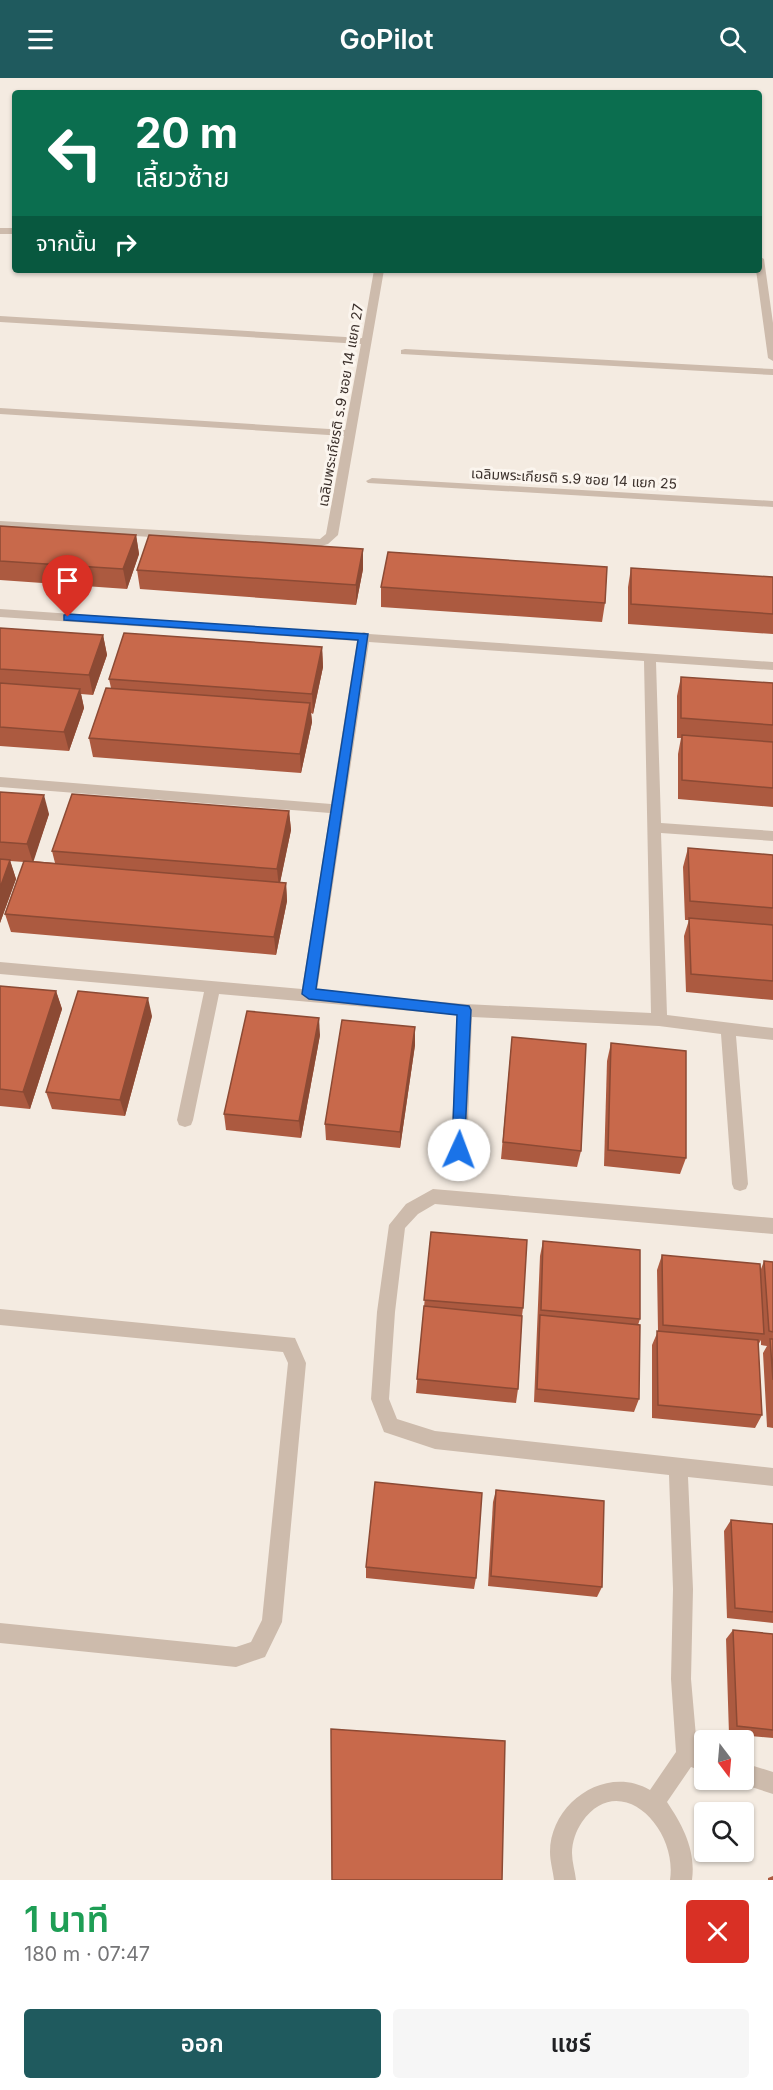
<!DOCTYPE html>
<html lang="th">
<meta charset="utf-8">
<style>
body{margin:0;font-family:Inter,"Noto Sans Thai",sans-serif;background:#f6f6f6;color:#202124;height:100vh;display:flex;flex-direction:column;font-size:22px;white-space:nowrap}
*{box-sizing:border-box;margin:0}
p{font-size:20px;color:#757577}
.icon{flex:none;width:33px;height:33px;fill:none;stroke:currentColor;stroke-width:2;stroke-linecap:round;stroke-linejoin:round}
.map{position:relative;height:1802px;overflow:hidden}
.drawer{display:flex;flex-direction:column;background:#fff;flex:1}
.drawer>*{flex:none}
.guide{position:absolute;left:12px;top:12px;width:750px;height:183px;border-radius:6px;box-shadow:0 2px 4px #0004;background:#0b6e4f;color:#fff;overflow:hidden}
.needle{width:39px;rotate:164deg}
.fabs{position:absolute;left:694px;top:1652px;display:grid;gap:12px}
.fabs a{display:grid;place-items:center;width:60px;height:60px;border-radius:6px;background:#fff;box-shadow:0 2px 4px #0004;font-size:30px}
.pin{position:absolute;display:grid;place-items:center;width:51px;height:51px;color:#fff;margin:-62px -26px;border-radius:50% 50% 50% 0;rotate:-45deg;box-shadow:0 0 6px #0007}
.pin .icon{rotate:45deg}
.me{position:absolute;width:66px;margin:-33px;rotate:2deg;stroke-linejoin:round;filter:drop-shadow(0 0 4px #0008)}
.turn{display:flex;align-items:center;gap:21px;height:126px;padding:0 24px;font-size:27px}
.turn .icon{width:78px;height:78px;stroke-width:2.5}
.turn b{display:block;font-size:42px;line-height:51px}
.then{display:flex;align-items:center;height:57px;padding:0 24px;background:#0003;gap:12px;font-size:22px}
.round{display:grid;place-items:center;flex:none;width:63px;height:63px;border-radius:6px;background:#f6f6f6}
.headline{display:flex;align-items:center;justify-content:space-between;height:102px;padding:0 24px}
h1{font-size:36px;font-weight:600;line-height:45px;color:#1e9e55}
.cta{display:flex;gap:12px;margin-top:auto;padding:12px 24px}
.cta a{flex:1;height:69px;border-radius:6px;background:#1f5a5e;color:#fff;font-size:24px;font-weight:600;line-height:69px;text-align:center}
.cta a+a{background:#f6f6f6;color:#202124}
header{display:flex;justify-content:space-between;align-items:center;height:78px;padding:0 24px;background:#1f5a5e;color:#fff;font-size:27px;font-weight:600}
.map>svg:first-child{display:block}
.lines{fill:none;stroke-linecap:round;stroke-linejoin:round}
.street{fill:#cdbbac;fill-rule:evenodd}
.wall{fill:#ac5a40}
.shaded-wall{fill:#8c4a34}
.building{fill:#c8694b;stroke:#8c4a34;stroke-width:1.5}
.route{fill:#1a73e8;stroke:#114b97;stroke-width:1.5}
.labels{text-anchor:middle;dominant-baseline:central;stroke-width:6;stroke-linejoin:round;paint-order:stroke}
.far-street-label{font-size:14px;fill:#3b302b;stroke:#fbf5ee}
</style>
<header><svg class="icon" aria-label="menu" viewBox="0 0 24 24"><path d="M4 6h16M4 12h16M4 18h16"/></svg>GoPilot<svg class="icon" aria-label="search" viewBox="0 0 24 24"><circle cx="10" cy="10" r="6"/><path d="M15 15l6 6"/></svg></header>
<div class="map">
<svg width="773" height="1802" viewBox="0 0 773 1802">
<rect width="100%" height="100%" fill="#f4ebe1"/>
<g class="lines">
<g class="street">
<rect x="0" y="150" width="15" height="6"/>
<polygon points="759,178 764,181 773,245 773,283 768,280 756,192 759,192"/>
<polygon points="374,192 384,192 338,457 328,466 314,470 0,449 0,443 320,461 326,456 344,358 0,336 0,330 345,352 361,266 0,244 0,238 362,260"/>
<polygon points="405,271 773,291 773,297 401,276 401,272"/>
<polygon points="372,400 773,423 773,429 368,405 366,403"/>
<path d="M0 531 359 556 364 554 369 556 773 584V592L656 584 661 745 773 753V763L661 755 667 937 773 950V962L736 958 748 1106 746 1111 740 1113 734 1111 732 1106 721 956 659 948 472 939 467 1072 465 1077 459 1079 453 1077 451 1072 457 937 219 916 193 1042 191 1047 185 1049 179 1047 177 1042 204 914 0 896V884L302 911 330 735 0 709V699L331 726 357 563 0 539ZM369 564 644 583 651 935 465 926 317 913Z"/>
<path d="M433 1111 773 1140V1156L435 1126 418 1136 405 1150 395 1234 389 1321 397 1341 435 1353 773 1390V1408L688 1399 693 1511 691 1601 697 1670 705 1672V1694L691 1689 667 1724C683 1748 696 1772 692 1802H670C678 1749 619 1691 582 1744 576 1753 572 1764 572 1775 572 1784 575 1793 576 1802H554C553 1793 550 1783 550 1774 550 1725 606 1686 650 1712L676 1674 671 1601 673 1511 669 1397 435 1371 384 1354 371 1321 377 1234 389 1147 406 1126Z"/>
<polygon points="0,1231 295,1260 306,1285 282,1544 265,1579 236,1589 0,1565 0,1545 236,1569 251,1564 262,1542 288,1285 283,1274 0,1247"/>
<polygon points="744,1685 773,1694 773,1716 736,1704 735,1701 744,1701"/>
</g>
</g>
<g class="wall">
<polygon points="0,448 136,457 139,476 127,511 0,502"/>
<polygon points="363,471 363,491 356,527 140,511 137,492"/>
<polygon points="631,490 773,499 773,556 628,546 628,509"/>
<polygon points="381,509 605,525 602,544 381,529"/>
<polygon points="0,550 103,557 107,577 93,617 81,616 84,630 69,673 0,668"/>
<polygon points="322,569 323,589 313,636 311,635 312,644 301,695 93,679 89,660 111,610 109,601"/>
<polygon points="681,599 773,605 773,729 678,721 678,676 681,660 677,660 677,618"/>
<polygon points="0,714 49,736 33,783 55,785 52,773 289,733 291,752 280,804 286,805 287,823 276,877 11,854 5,836 24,784 10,783 16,801 0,845"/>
<polygon points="688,770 773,777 773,922 686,914 684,858 689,842 685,842 683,789"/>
<polygon points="0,908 56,913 62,931 30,1031 0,1028"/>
<polygon points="152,938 125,1038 52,1031 46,1014"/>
<polygon points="415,949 415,967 400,1070 326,1062 325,1046"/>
<polygon points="320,957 301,1060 226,1052 224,1036"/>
<polygon points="512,959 581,1073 577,1089 501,1081"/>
<polygon points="611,965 686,1080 680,1096 604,1088 607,983"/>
<polygon points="431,1154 523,1230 522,1238 518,1311 516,1325 416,1315"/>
<polygon points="543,1163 640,1241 638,1247 639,1321 634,1334 534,1324 540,1178"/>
<polygon points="662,1177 761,1191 764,1183 773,1184 773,1350 767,1349 763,1275 767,1268 761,1267 761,1262 758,1267 762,1337 755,1350 652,1340 652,1267 658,1253 657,1192"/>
<polygon points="496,1412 602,1509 597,1519 488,1508 493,1424"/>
<polygon points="731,1442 773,1446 773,1545 727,1540 724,1453"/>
<polygon points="366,1489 476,1500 474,1511 366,1500"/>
<polygon points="733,1552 773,1556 773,1660 729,1656 726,1561"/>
<polygon points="773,1798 773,1802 768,1802 768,1800"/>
</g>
<g class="shaded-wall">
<polygon points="136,457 139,476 127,511 123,491"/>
<polygon points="363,471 363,491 356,527 356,507"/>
<polygon points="103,557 107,577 93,617 89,597"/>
<polygon points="322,569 323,589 313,636 312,616"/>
<polygon points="80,611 84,630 69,673 64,654"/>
<polygon points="310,625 312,644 301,695 300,676"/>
<polygon points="44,717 49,736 33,785 27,766"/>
<polygon points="289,733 291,752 279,810 277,791"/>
<polygon points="10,782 16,801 0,845 0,810"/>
<polygon points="286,805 287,823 276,877 274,859"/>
<polygon points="56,913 62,931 30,1031 23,1014"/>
<polygon points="148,920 152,938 125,1038 120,1022"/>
<polygon points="319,940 320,957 301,1060 299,1043"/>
<polygon points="415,949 415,967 400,1070 400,1054"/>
</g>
<g class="building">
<polygon points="0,448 136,457 123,491 0,483"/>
<polygon points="149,457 363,471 356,507 137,492"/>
<polygon points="388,474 607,489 605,525 381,509"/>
<polygon points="631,490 773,499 773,536 631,526"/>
<polygon points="0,550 103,557 89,597 0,591"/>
<polygon points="124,555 322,569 312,616 109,601"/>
<polygon points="681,599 773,605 773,647 681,640"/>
<polygon points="0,605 80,611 64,654 0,649"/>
<polygon points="106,610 310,625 300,676 89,660"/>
<polygon points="682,657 773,664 773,710 682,702"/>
<polygon points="0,714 44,717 27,766 0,764"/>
<polygon points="72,716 289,733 277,791 52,773"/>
<polygon points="688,770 773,777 773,830 690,823"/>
<polygon points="0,781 10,782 0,810"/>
<polygon points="24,783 286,805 274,859 5,836"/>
<polygon points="689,840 773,847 773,903 691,896"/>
<polygon points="0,908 56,913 23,1014 0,1011"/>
<polygon points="78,913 148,920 120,1022 46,1014"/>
<polygon points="247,933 319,940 299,1043 224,1036"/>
<polygon points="342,942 415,949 400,1054 325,1046"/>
<polygon points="512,959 586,966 581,1073 503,1064"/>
<polygon points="611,965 686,973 686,1080 608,1072"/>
<polygon points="431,1154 527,1162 523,1230 424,1222"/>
<polygon points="543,1163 640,1172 640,1241 541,1232"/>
<polygon points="662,1177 760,1186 764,1256 663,1247"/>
<polygon points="764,1183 773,1184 773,1254 769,1253"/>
<polygon points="424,1228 522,1238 518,1311 417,1301"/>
<polygon points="540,1237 640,1247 639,1321 537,1311"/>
<polygon points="657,1253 758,1262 762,1337 658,1327"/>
<polygon points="770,1261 773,1261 773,1302"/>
<polygon points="375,1404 482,1415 476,1500 366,1489"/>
<polygon points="496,1412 604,1423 602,1509 491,1498"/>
<polygon points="731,1442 773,1446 773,1534 735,1530"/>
<polygon points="733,1552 773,1556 773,1652 737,1648"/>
<polygon points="331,1651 505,1663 502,1802 332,1802"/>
</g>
<polygon class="route" points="68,536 368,556 316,911 469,928 471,932 464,1077 454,1077 452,1072 457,937 309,921 302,916 358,562 64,542 64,537"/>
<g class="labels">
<g class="far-street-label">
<text transform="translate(340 327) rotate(-80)">เฉลิมพระเกียรติ ร.9 ซอย 14 แยก 27</text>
<text transform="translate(574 400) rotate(3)">เฉลิมพระเกียรติ ร.9 ซอย 14 แยก 25</text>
</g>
</g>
</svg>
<div class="fabs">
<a><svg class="needle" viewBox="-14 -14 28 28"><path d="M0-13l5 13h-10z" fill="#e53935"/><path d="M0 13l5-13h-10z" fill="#757577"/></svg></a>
<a><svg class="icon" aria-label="search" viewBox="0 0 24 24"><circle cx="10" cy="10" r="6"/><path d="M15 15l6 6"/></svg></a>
</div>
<div class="pin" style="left:68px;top:539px;background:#d93025"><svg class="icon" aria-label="arrive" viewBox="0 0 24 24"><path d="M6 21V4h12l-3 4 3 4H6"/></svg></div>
<svg class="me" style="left:459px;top:1072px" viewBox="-20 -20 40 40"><circle r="19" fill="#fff"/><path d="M0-13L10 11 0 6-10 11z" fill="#1a73e8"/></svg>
<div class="guide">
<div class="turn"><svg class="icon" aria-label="left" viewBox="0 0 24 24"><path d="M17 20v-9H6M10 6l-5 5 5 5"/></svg><div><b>20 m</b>เลี้ยวซ้าย</div></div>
<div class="then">จากนั้น<svg class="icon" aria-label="right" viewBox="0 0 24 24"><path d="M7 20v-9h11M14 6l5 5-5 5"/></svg></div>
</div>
</div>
<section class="drawer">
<div class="headline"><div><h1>1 นาที</h1><p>180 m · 07:47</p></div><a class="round" style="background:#d93025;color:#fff"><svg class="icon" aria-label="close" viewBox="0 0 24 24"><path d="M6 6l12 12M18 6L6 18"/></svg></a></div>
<div class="cta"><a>ออก</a><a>แชร์</a></div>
</section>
